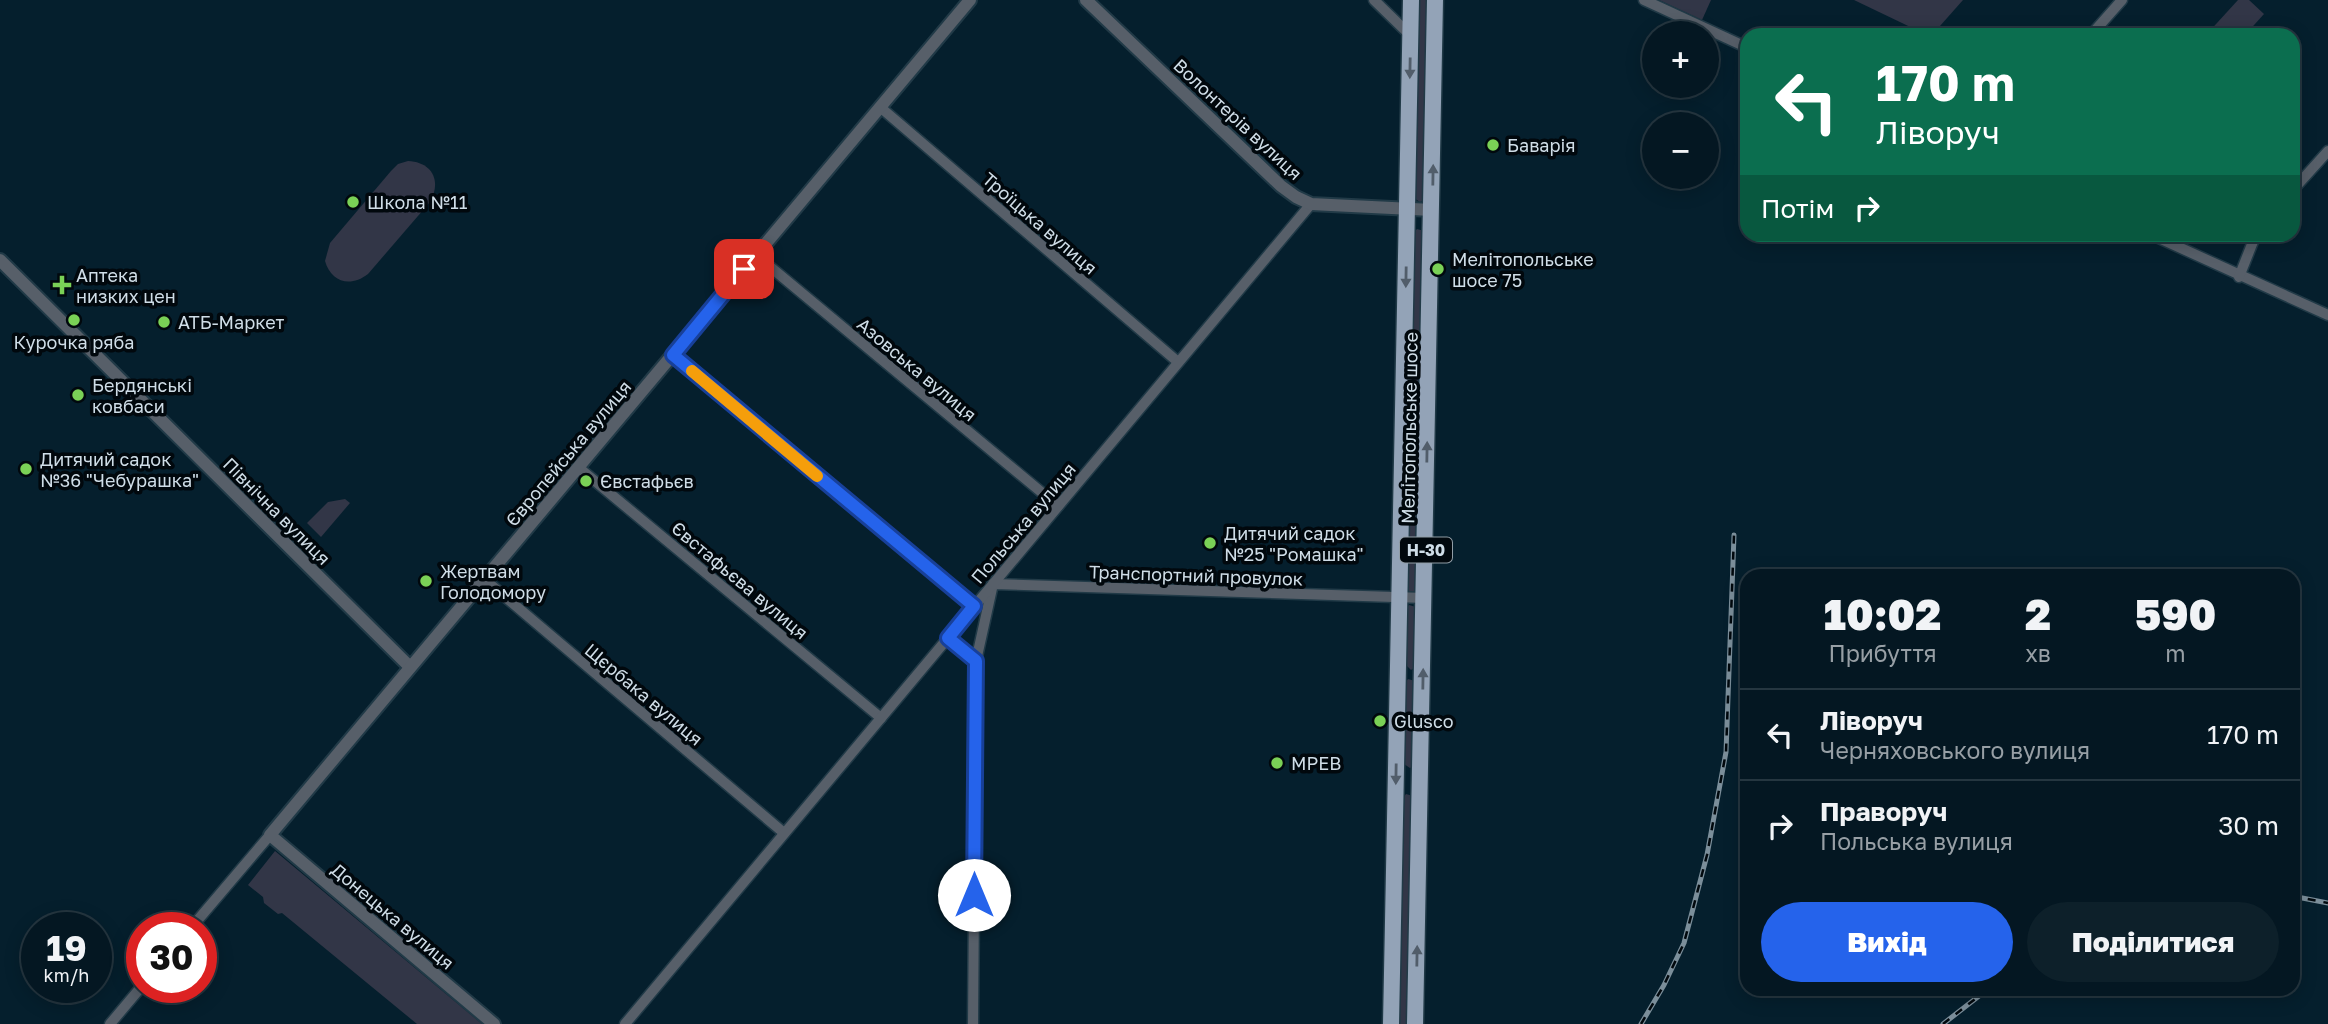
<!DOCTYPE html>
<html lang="uk">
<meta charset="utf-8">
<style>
body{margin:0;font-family:"Golos Text",sans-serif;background:#0d202a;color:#f1f3f6;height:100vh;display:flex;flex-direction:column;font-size:26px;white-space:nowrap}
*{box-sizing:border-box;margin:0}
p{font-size:23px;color:#979fa5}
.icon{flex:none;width:38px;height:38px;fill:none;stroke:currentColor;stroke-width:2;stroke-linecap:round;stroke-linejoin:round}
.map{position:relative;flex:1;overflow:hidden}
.details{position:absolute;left:1740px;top:569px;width:560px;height:427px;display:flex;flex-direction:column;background:#041722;border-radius:21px;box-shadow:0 4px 18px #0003,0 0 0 2px #253640}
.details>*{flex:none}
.banner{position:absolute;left:1740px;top:28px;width:560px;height:214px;border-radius:21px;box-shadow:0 4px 18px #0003,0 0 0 2px #253640;background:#0b6e4f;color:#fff;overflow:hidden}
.buttons{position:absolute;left:1642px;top:21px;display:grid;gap:14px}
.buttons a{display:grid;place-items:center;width:77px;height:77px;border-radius:50%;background:#041722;box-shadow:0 4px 18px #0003,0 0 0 2px #253640;font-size:35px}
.speed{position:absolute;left:21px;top:912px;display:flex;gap:14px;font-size:35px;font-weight:700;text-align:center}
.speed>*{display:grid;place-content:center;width:91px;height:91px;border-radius:50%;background:#041722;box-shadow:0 4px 18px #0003,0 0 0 2px #253640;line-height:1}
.speed small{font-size:18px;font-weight:400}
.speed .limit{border:10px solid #d22;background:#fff;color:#111}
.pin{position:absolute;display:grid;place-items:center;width:60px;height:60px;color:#fff;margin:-30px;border-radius:14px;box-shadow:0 4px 10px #0006}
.me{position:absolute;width:77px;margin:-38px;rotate:0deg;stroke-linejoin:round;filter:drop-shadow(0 0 5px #0008)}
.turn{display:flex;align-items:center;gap:24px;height:147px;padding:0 21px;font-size:32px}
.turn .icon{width:91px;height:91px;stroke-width:2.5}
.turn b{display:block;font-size:49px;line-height:60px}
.then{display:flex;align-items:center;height:66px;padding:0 21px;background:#0003;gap:14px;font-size:26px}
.eta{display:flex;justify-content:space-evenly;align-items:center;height:119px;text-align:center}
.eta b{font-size:42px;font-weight:800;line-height:49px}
.action{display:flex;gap:14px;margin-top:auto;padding:14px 21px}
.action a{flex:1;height:80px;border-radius:42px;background:#2563eb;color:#fff;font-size:28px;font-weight:800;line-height:80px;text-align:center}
.action a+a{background:#0d202a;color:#f1f3f6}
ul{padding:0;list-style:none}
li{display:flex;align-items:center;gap:21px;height:91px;padding:0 21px;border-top:2px solid #253640}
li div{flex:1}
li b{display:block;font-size:26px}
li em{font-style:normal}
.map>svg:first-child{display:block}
.green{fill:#323647}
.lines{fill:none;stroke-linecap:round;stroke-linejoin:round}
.minor-casing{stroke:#213a47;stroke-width:13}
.tertiary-casing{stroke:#213a47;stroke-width:16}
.primary-casing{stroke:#213a47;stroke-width:19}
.minor{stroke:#575f69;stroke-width:10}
.tertiary{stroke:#575f69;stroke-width:12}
.primary{stroke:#93a3b7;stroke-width:16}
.rail-casing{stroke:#7b8e9a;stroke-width:5}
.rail{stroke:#01080d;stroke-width:2.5;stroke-dasharray:8;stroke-linecap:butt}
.oneway{fill:#515d6a}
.route-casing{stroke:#184099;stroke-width:18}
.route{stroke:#2563eb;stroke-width:12}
.slow{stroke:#f59e0b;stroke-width:12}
.poi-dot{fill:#7ad156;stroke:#01080d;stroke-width:2.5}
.labels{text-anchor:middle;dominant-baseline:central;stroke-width:7;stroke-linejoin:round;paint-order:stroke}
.shield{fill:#01080d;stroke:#919da6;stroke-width:2}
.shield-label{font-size:16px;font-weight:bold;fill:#cfdde7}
.street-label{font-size:18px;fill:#cfdde7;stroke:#01080d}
.poi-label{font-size:18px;fill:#cfdde7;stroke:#01080d;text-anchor:start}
</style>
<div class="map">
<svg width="2328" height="1024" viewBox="0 0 2328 1024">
<rect width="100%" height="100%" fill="#051f2d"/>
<g class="green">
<polygon points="1418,0 1429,0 1424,200 1420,202 1414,198"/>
<polygon points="1659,0 1711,0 1702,20"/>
<polygon points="1854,0 1963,0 1932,35 1927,35"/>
<polygon points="2238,0 2249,0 2264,14 2245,35 2206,35"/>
<path d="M408 161C432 162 442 181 430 202L368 274C350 288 331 282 325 261L330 243 391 171 398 164Z"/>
<polygon points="1417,229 1424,231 1418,590 1415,594 1410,594 1407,590 1414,232"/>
<polygon points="345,499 350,503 321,537 307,523 328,502"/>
<polygon points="1409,605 1416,607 1415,667 1411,670 1406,665 1406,609"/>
<polygon points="1408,679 1415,681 1413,766 1410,768 1404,764 1405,683"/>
<polygon points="1406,794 1413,796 1409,1024 1399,1024 1403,798"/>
<polygon points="275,851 482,1024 417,1024 282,913 278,914 264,903 263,897 248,885"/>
</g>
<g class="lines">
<g class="minor-casing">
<g id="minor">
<polyline points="1374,0 1410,35"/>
<polyline points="1644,0 1746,47"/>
<polyline points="2091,35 2122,0"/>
<polyline points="880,107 1178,362"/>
<polyline points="2292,191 2328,151"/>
<polyline points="2150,234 2328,315"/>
<polyline points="756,255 1058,506"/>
<polyline points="2239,277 2256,234"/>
<polyline points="673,355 974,606"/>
<polyline points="578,467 881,718"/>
<polyline points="484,579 784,833"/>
<polyline points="948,638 976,661 973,1024"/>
<polyline points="976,661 993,584 1425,598"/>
<polyline points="191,928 270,835"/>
<polyline points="110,1024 142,986"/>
<polyline points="625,1024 1311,204"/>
</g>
</g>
<g class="tertiary-casing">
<g id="tertiary">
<polyline points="1086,0 1281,186 1296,197 1311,204 1432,210"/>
<polyline points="0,260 410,667"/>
<polyline points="494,1024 270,835 970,0"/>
</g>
</g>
<g class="primary-casing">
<g id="primary">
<polyline points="1391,1024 1411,0"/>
<polyline points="1415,1024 1435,0"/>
</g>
</g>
<use href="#minor" class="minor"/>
<use href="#tertiary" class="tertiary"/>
<use href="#primary" class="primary"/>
<g class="rail-casing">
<g id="rail">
<polyline points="2292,896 2328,903"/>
<polyline points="1641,1024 1664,985 1684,943 1707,855 1726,752 1734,535"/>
<polyline points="1943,1024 1988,989"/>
</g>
</g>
<use href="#rail" class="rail"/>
</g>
<defs><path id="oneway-solid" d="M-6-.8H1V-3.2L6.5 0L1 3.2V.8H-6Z" transform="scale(1.75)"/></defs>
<g class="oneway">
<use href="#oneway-solid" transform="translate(1410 68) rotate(91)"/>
<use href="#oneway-solid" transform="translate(1433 175) rotate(-89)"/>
<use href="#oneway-solid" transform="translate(1406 277) rotate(91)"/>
<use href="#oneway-solid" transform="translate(1427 452) rotate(-89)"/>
<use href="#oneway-solid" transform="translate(1423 679) rotate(-89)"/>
<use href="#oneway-solid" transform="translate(1396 774) rotate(91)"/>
<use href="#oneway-solid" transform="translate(1417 956) rotate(-89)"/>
</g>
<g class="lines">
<g class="route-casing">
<polyline id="route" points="744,269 673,355 974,606 948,638 976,661 974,895"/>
</g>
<use href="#route" class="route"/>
<polyline class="slow" points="692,371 817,476"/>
</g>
<g class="poi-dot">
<circle cx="1493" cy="145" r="7"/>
<circle cx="353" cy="202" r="7"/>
<circle cx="1438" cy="269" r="7"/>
<path d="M58.5 274.5h7v7h7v7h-7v7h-7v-7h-7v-7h7z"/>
<circle cx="74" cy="320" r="7"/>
<circle cx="164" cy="322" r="7"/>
<circle cx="78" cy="395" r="7"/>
<circle cx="26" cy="469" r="7"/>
<circle cx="586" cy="481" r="7"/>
<circle cx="1210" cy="543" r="7"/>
<circle cx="426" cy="581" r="7"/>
<circle cx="1380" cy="721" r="7"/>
<circle cx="1277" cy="763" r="7"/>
</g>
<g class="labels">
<rect class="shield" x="1400" y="537.5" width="52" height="25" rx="5"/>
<g class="shield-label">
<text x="1426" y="550">Н-30</text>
</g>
<g class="street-label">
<text transform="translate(1238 119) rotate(43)">Волонтерів вулиця</text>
<text transform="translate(1040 223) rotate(41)">Троїцька вулиця</text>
<text transform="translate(917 369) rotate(40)">Азовська вулиця</text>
<text transform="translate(1409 428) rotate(-89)">Мелітопольське шосе</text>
<text transform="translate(568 453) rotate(-50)">Європейська вулиця</text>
<text transform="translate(277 511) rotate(45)">Північна вулиця</text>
<text transform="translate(1023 523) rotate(-50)">Польська вулиця</text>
<text transform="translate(1196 575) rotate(2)">Транспортний провулок</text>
<text transform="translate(740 580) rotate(40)">Євстафьєва вулиця</text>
<text transform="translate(644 694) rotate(40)">Щєрбака вулиця</text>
<text transform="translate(393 916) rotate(40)">Донецька вулиця</text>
</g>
<g class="poi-label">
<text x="1507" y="145">Баварія</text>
<text x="367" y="202">Школа №11</text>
<text x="1452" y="259">Мелітопольське<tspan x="1452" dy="21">шосе 75</tspan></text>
<text x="76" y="275">Аптека<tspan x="76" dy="21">низких цен</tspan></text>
<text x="178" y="322">АТБ-Маркет</text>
<text x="74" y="342" text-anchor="middle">Курочка ряба</text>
<text x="92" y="385">Бердянські<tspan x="92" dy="21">ковбаси</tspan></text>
<text x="40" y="459">Дитячий садок<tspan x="40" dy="21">№36 "Чебурашка"</tspan></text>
<text x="600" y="481">Євстафьєв</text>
<text x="1224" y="533">Дитячий садок<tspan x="1224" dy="21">№25 "Ромашка"</tspan></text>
<text x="440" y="571">Жертвам<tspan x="440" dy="21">Голодомору</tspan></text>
<text x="1394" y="721">Glusco</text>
<text x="1291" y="763">МРЕВ</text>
</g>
</g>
</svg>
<div class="buttons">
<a>+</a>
<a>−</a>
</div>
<div class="speed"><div>19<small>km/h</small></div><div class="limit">30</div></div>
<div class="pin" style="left:744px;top:269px;background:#d93025"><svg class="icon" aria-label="arrive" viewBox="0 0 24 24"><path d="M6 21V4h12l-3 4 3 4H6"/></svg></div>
<svg class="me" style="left:974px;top:895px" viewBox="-20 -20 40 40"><circle r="19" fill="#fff"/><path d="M0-13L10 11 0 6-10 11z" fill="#2563eb"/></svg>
<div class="banner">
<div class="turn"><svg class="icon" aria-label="left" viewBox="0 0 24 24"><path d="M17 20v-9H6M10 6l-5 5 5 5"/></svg><div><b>170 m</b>Ліворуч</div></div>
<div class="then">Потім<svg class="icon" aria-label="right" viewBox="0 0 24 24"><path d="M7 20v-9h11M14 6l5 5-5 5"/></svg></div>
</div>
<section class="details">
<div class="eta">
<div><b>10:02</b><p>Прибуття</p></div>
<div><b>2</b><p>хв</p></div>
<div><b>590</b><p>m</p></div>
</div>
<ul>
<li><svg class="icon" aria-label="left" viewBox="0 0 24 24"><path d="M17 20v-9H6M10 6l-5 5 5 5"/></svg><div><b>Ліворуч</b><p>Черняховського вулиця</p></div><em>170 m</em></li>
<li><svg class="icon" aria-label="right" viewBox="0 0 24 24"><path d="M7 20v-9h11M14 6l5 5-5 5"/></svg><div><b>Праворуч</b><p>Польська вулиця</p></div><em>30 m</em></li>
</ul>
<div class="action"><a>Вихід</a><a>Поділитися</a></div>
</section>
</div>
